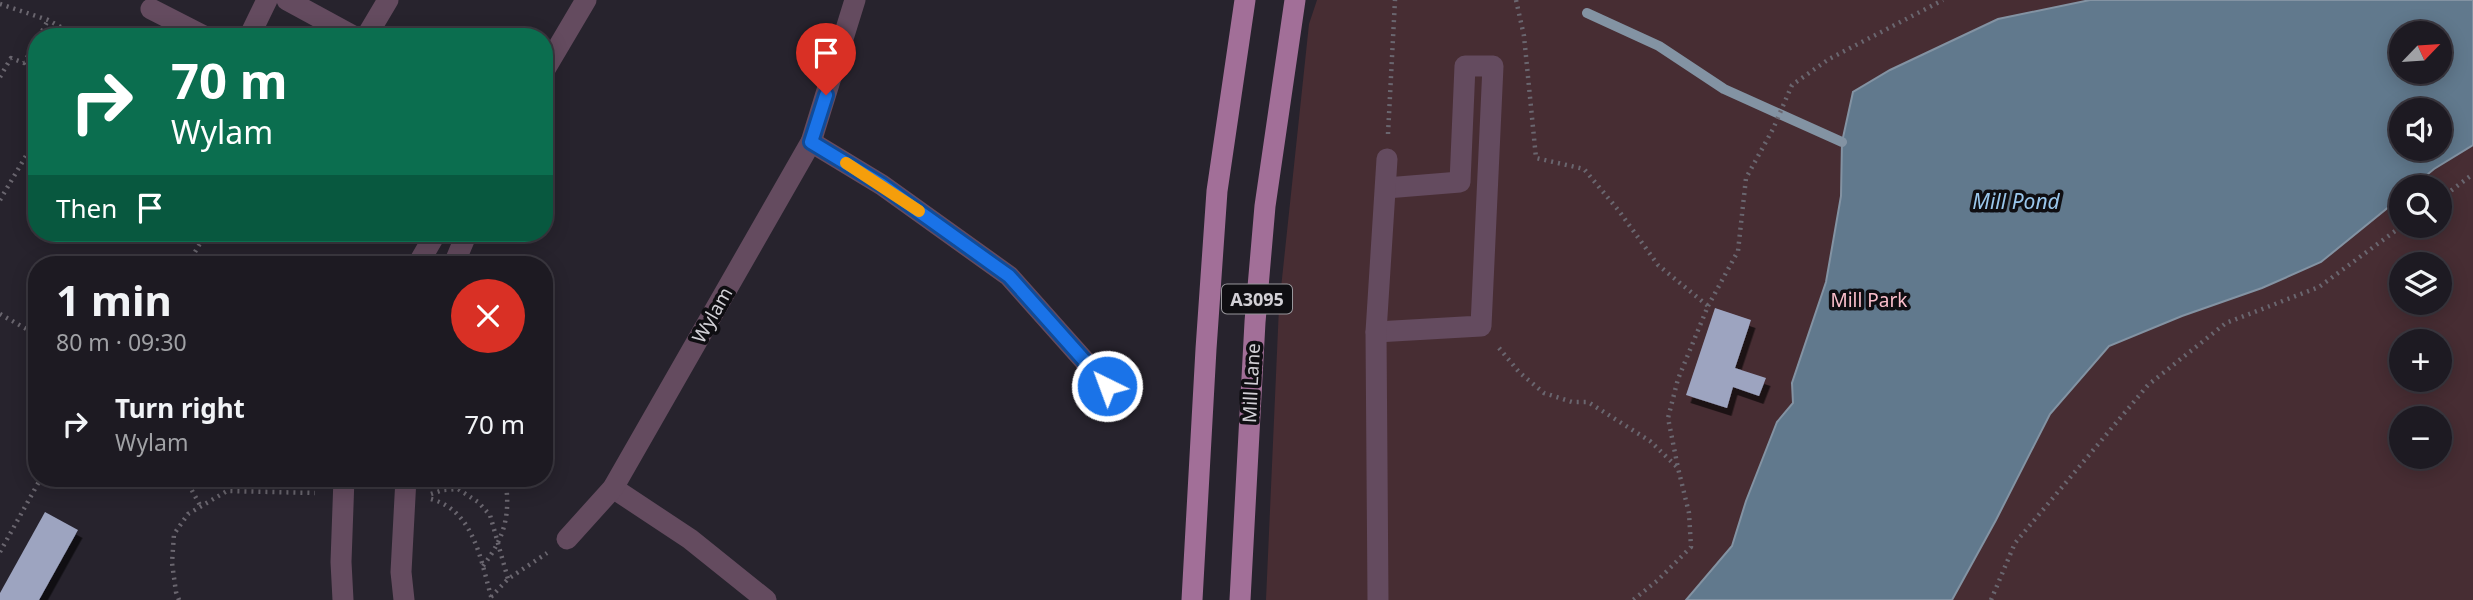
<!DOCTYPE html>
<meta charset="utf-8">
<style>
body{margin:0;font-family:"Noto Sans",sans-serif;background:#25232a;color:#f1f3f6;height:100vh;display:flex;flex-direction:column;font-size:26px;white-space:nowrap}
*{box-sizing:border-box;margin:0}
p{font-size:23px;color:#a0a1a5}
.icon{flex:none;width:38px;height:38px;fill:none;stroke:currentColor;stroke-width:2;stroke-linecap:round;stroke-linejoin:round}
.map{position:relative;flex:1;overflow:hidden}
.panel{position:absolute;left:28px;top:256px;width:525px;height:231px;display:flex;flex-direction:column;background:#1d1a22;border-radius:28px;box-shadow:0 4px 18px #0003,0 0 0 2px #3b3840}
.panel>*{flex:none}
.banner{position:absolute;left:28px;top:28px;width:525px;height:214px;border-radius:28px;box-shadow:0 4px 18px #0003,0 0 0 2px #3b3840;background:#0b6e4f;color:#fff;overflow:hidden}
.needle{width:46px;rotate:65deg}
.buttons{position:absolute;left:2389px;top:21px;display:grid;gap:14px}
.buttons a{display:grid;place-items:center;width:63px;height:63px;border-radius:50%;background:#1d1a22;box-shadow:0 4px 18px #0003,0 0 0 2px #3b3840;font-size:35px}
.pin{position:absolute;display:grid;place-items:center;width:60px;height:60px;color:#fff;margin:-72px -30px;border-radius:50% 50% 50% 0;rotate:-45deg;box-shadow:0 0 7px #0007}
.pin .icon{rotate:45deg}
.me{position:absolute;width:77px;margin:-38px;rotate:318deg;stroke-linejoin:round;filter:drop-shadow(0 0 5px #0008)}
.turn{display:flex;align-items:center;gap:24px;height:147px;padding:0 28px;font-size:32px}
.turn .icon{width:91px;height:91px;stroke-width:2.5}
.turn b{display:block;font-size:49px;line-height:60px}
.then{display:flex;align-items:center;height:66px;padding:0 28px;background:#0003;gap:14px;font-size:26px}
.round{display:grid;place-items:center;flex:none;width:74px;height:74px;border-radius:37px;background:#25232a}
.head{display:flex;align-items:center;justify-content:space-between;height:119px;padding:0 28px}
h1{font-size:42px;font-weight:700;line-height:52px}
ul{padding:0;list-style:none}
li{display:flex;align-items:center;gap:21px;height:98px;padding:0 28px}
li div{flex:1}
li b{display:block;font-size:26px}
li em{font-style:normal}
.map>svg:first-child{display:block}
.green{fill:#472d33;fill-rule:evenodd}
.water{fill:#61798d;stroke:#8393a3;stroke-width:2;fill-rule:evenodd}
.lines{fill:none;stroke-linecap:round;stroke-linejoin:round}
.stream{stroke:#8393a3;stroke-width:10}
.building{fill:#9da4c0;filter:url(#shadow)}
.path{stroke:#6a666f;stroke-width:4.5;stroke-dasharray:2 5;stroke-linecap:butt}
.minor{stroke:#644b5f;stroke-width:21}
.major{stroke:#a26f98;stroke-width:21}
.route-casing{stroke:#114b97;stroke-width:18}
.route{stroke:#1a73e8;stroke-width:12}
.slow{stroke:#f59e0b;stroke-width:12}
.labels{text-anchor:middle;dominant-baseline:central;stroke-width:7;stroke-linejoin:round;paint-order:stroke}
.shield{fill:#0f0e12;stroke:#98969b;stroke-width:2}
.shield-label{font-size:18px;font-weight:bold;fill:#d2d0d6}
.park-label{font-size:19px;fill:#f9bdca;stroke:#0f0e12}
.street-label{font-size:19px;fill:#d2d0d6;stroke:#0f0e12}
.water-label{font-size:21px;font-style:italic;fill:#9ac7ec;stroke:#0f0e12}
</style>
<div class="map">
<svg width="2473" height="600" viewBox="0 0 2473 600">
<defs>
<filter id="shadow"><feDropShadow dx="4.5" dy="8" stdDeviation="0" flood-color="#0009"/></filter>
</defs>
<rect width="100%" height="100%" fill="#27232d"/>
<path class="green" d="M1317 0H2473V600H1266L1279 307 1309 24ZM2401 33H2440V72H2401ZM2401 110H2440V149H2401ZM2401 187H2440V226H2401ZM2401 264H2440V303H2401ZM2401 341H2440V380H2401ZM2401 418H2440V457H2401Z"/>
<path class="water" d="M2090 0H2473V145L2434 169 2412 187H2401V197L2321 262 2262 288 2182 316 2109 346 2050 414 1996 520 1952 600H1686L1732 546 1746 501 1777 422 1793 403 1792 383 1826 282 1841 196 1842 142 1853 92 1890 70 1998 19ZM2401 33H2440V72H2401ZM2401 110H2440V149H2401Z"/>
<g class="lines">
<polyline class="stream" points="1587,13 1659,46 1724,89 1842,142"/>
</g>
<g class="building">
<polygon points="1715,308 1751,320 1735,368 1766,378 1759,396 1733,387 1727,408 1686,395"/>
<polygon points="45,512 78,530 39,600 0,600 0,593"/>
</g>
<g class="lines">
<g class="path">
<polyline points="1516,0 1524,36 1536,158 1584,169 1619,211 1658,265 1708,306 1678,379 1668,418 1678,468"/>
<polyline points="0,4 48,20 79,37"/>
<polyline points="39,37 48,20"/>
<polyline points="0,77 11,58 24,63 37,40"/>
<polyline points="1388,134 1395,0"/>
<polyline points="2440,199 2473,174"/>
<polyline points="0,200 37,137"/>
<polyline points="188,264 206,233"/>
<polyline points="1708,306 1738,251 1746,178 1773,129 1792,85 1829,59 1943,0"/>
<polyline points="0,314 37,335"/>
<polyline points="1499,348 1519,372 1544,393 1572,402 1588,402 1650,441 1678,468 1689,513 1691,547 1658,580 1633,600"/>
<polyline points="185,478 200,505"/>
<polyline points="431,494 443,490 458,489 478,502 490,515 508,579"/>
<path d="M431 499C475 511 481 562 492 600"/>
<polyline points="0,552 41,478"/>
<path d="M483 566C505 537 511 514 505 478"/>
<polyline points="491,597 508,579 547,553"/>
<polyline points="179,600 176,592 172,563 174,534 188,514 227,491 315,493"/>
<polyline points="1991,600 2015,543 2148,385 2226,323 2319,287 2402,226"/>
</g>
<g class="minor">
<polyline points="287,0 355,37"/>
<polyline points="151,9 206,37"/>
<polyline points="249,37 267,0"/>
<polyline points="366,37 388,0"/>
<polyline points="544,71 586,0"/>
<polyline points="811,142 882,185 1009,276 1107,386"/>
<polyline points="418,264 436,233"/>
<polyline points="454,264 467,233"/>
<polyline points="1376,332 1481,326 1493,66 1465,66 1460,182 1386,188"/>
<polyline points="613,488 690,539 766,600"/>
<polyline points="567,539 613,488 811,142 855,0"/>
<polyline points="343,600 341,562 344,478"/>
<polyline points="404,600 401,572 406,478"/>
<polyline points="1378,600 1376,332 1387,159"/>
</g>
<g class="major">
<polyline points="1192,600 1206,349 1217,191 1245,0"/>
<polyline points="1240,600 1255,322 1265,206 1295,0"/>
</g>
</g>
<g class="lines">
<g class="route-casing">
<polyline id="route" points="826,95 811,142 882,185 1009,276 1107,386"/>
</g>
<use href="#route" class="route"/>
<polyline class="slow" points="846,163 919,211"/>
</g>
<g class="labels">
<rect class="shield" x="1222" y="284.5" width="70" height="29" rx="5"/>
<g class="shield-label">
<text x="1257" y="299">A3095</text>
</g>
<g class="park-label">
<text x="1869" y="300">Mill Park</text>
</g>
<g class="street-label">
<text transform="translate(712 315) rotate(-60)">Wylam</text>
<text transform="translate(1251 383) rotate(-87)">Mill Lane</text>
</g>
<g class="water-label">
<text x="2016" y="201">Mill Pond</text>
</g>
</g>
</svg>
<div class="buttons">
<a><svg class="needle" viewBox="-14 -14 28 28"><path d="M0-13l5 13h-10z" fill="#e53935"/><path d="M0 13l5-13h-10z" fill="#a0a1a5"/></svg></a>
<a><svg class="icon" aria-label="sound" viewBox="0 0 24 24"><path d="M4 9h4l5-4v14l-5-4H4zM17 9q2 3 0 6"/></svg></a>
<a><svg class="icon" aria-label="search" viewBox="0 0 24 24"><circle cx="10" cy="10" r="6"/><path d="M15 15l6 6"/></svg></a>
<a><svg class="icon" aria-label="layers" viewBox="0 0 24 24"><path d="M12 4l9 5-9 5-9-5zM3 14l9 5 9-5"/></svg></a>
<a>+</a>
<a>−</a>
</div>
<div class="pin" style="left:826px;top:95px;background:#d93025"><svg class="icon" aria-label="arrive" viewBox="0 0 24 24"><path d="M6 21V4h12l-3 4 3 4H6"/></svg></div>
<svg class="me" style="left:1107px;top:386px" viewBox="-20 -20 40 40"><circle r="17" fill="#1a73e8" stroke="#fff" stroke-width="3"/><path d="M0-11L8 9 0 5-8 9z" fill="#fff"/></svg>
<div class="banner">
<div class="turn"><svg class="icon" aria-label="right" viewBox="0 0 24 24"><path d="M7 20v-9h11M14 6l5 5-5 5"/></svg><div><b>70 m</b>Wylam</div></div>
<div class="then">Then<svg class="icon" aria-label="arrive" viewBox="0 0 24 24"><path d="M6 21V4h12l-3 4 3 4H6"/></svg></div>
</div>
<section class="panel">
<div class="head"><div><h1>1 min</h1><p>80 m · 09:30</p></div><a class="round" style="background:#d93025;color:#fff"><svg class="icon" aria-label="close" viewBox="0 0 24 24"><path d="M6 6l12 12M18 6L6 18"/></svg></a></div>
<ul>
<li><svg class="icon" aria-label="right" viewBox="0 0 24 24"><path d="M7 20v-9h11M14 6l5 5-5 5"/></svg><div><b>Turn right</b><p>Wylam</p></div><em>70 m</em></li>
</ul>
</section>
</div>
